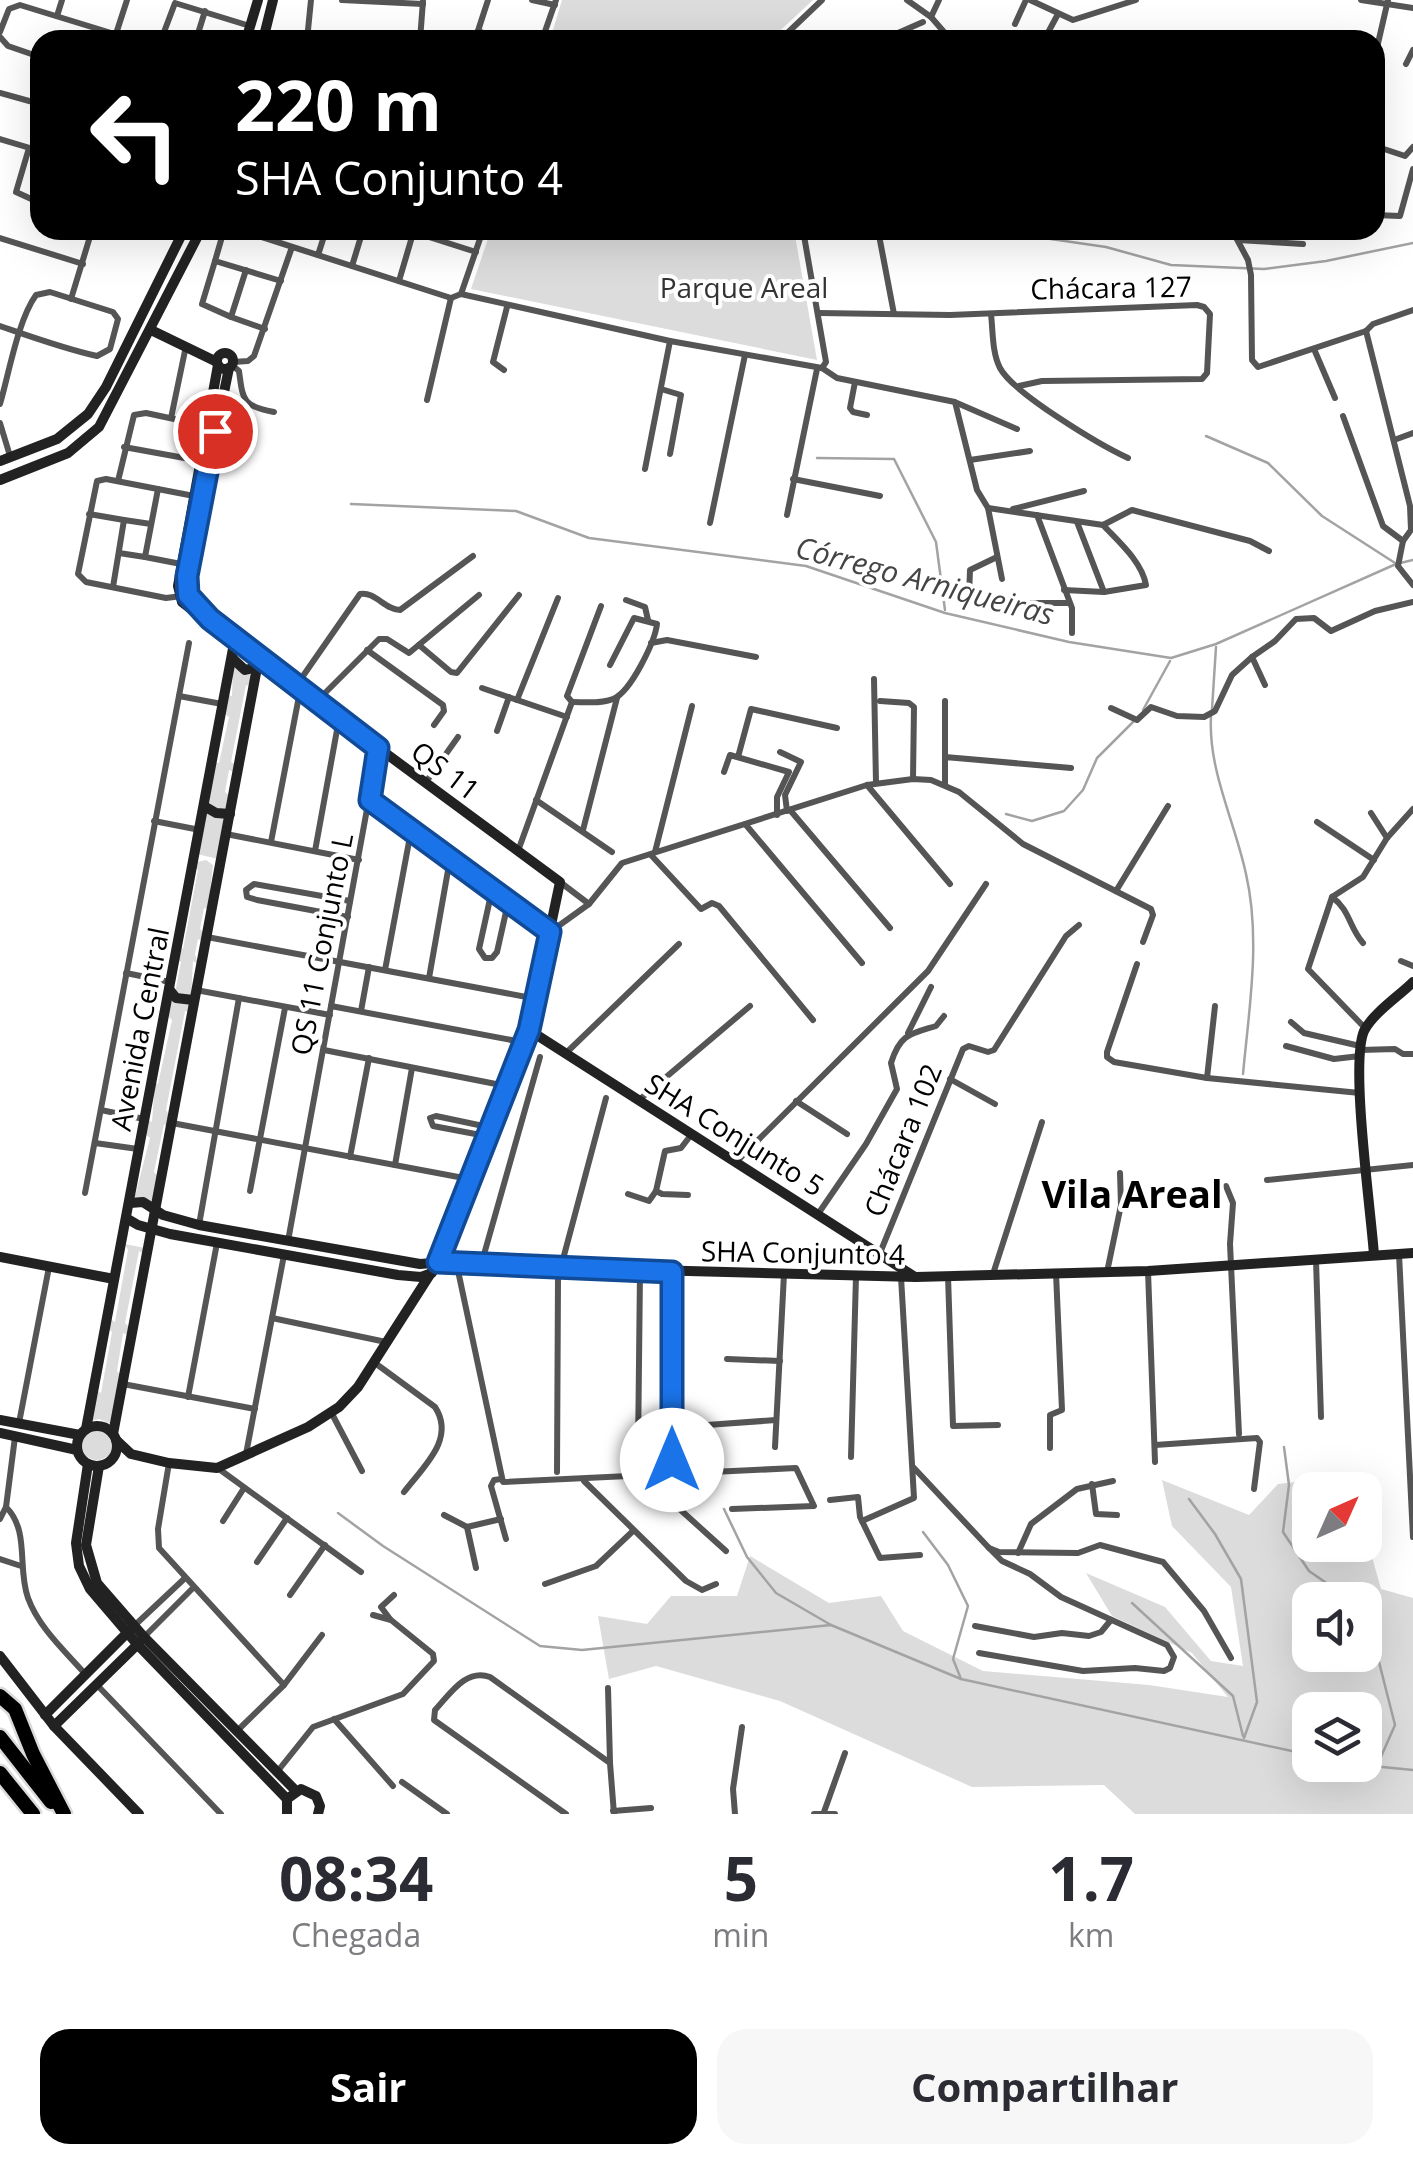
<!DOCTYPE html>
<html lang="pt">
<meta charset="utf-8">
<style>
body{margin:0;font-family:"Open Sans",sans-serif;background:#f7f7f7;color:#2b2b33;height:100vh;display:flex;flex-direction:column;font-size:38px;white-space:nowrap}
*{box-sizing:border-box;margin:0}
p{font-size:32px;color:#7c7c81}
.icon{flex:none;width:55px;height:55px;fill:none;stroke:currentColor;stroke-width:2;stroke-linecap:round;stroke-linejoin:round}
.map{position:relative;height:1814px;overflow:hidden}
.sheet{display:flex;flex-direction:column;background:#fff;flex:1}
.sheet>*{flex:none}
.top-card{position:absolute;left:30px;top:30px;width:1355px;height:210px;border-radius:30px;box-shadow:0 10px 40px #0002;background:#000;color:#fff;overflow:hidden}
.needle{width:65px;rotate:45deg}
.tools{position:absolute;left:1292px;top:1472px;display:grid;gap:20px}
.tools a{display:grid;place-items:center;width:90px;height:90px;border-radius:20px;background:#fff;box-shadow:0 10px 40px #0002;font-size:50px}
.pin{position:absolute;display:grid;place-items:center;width:85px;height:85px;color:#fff;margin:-42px;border:5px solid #fff;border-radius:50%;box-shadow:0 2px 10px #0007}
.me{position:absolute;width:110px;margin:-55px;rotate:0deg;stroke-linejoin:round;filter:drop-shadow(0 0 8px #0008)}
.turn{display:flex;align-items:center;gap:35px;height:210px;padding:0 40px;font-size:45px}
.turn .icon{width:130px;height:130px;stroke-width:2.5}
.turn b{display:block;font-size:70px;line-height:85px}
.eta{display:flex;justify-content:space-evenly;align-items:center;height:170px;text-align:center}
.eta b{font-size:60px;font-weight:700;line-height:70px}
.cta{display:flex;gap:20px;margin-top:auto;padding:20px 40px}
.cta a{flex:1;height:115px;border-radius:30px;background:#000;color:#fff;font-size:40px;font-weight:700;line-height:115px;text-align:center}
.cta a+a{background:#f7f7f7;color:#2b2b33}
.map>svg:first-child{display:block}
.green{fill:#dcdcdc;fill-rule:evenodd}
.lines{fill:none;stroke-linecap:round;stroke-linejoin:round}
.stream{stroke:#a3a3a3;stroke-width:2.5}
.highway-casing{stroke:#dbdbdb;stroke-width:19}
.street{stroke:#555;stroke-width:6}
.secondary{stroke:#222;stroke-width:10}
.highway{stroke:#000;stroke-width:14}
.route-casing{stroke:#114b97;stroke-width:25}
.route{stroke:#1a73e8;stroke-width:18}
.labels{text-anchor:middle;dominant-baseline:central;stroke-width:8;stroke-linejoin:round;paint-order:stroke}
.park-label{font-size:28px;fill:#333;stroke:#fff}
.street-label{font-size:28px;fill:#000;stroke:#fff}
.water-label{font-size:30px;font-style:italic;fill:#444;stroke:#fff}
.district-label{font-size:38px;font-weight:bold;fill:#000;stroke:#fff}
</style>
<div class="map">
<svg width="1413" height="1814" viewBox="0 0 1413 1814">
<rect width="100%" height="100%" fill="#fff"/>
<g class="green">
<polygon points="562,0 813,0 770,40 550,40"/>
<polygon points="491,230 794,230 817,360 471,289"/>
<polygon points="233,665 252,675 250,686 246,685 231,762 236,765 234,772 229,770 225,792 230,796 227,813 209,805 214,762 219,763 229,717 225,714 227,695 232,696"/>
<polygon points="206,812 226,817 218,859 197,854"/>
<polygon points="206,860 213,865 208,909 204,908 200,929 203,932 202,941 198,939 195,954 198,964 193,961 191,997 175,993 181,962 177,959 180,947 183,949 198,870 195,867 197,862"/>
<polygon points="171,998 191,1002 189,1012 185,1011 166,1110 169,1115 167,1127 164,1124 154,1172 157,1175 154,1204 134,1200 150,1138 145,1134 148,1120 152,1122 155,1082 158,1084 172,1020 168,1016"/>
<polygon points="125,1244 145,1248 144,1254 139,1251 125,1323 129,1327 128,1335 123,1333 117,1371 120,1375 111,1424 99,1419 91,1421 96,1390 101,1393 112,1332 108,1328 110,1319 115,1322 128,1250"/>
<circle cx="97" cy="1444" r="16"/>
<path d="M1350 1476 1354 1490H1310V1545H1365V1532L1381 1589 1413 1598V1814H1135L1104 1785 972 1787 780 1701 656 1666 609 1679 598 1616 647 1624 671 1596H737L750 1556 829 1603 881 1596 903 1631 983 1671 1149 1685 1228 1697 1192 1653 1112 1616 1086 1573 1165 1607 1211 1661 1243 1666 1231 1587 1172 1526 1162 1480 1249 1515 1278 1484ZM1310 1600H1365V1655H1310ZM1310 1710H1365V1765H1310Z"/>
</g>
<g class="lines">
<g class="stream">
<polyline points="1044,238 1106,247 1171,265 1264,269 1326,261 1413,243"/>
<polyline points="1206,436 1268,463 1322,516 1395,563"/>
<polyline points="817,458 894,459 936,542 945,610"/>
<polyline points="351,504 516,511 589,538 806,566 945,613 1069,642 1171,658 1216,644 1396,564 1413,560"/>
<polyline points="1212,709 1216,647"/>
<polyline points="1143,710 1170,661"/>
<path d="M1211 717C1208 770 1235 822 1246 874 1261 939 1249 1009 1243 1074"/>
<polyline points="1006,814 1032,821 1064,811 1083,790 1097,758 1135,720"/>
<polyline points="1284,1447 1289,1485 1283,1532 1309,1571 1351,1600"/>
<polyline points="1189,1499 1215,1534 1241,1579 1257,1702 1244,1738"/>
<polyline points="724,1509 747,1557 776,1593 831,1625"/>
<polyline points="338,1513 383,1546 540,1646 582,1650 831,1625 961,1679 1310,1755"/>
<polyline points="923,1532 948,1565 968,1606 953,1659 961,1679"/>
<polyline points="1132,1603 1233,1696 1243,1736"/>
<polyline points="1365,1630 1379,1662 1395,1725 1376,1768"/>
<polyline points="1362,1765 1413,1770"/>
</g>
<g class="highway-casing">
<g id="highway">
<polyline points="0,1696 15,1709 33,1754 64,1814"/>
<polyline points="0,1737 51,1802"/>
<polyline points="0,1773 33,1814"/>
</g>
</g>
<g class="street">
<polyline points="342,0 423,4"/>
<polyline points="532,0 555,5"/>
<polyline points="907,0 931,17 951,40"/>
<polyline points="1030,0 1073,20 1136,0"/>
<polyline points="1361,0 1413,8"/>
<polyline points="57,16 62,0"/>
<polyline points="931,17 939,0"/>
<polyline points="1015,24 1026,0"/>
<polyline points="478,31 503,40"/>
<polyline points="0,32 9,9 20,5 134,40"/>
<polyline points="309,34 330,40"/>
<polyline points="0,37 8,46 40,57"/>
<polyline points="114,40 127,0"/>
<polyline points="161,40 175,3 250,26"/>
<polyline points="196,40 205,11"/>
<polyline points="307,40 311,0"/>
<polyline points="420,40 423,1"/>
<polyline points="475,40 488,0"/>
<polyline points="542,40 556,0"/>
<polyline points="780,40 822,0"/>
<polyline points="882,40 923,22"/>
<polyline points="1044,40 1058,14"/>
<polyline points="1376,52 1388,0"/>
<polyline points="1406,64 1413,50"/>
<polyline points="0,93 40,104"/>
<polyline points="0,139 40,151"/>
<polyline points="1375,146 1405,156 1413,147"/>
<polyline points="29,148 16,192 40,203"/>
<polyline points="1375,215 1400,216 1413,169"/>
<polyline points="224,230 215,261 281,281"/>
<polyline points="240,230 451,298 461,294 670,341 822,368"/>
<polyline points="407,230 476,252"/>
<polyline points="803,230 826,362 822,368"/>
<polyline points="878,230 894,314"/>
<polyline points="1232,230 1248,260 1251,275 1252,360 1258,367 1366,331 1373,324 1413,310"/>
<polyline points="0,238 83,264"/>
<polyline points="1238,240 1303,244"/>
<polyline points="318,255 326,230"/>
<polyline points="215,261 202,304 231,317"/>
<polyline points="352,266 363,230"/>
<polyline points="246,270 231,317 265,329"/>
<polyline points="399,281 414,230"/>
<polyline points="461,294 483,230"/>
<polyline points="71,299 92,230"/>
<polyline points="819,313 950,315 1197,305 1204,307 1210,314 1207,373 1202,379 1042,381 1019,386"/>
<path d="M991 314C993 331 992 353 1000 368 1013 393 1100 445 1128 458"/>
<path d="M0 326C32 337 65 349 97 356L110 349 118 319 113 312 50 292 36 295C18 320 9 373 0 404"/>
<polyline points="1366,331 1410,506 1411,530 1403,541 1398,566 1413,585"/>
<polyline points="1314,349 1335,398"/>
<polyline points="233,362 248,361 254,356 292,247"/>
<path d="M232 365 239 371C243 400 242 406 274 412"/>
<polyline points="822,368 837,378 955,402 977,490 988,508 1103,525 1132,510 1250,541 1269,551"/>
<polyline points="504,370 493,362 507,307"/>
<polyline points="855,382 850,408 853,412 867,415"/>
<polyline points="661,389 681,395 670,454"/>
<polyline points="427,400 451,298"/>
<polyline points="957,403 1017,429"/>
<polyline points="1343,416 1383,526 1403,541"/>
<polyline points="171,418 186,346"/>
<polyline points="0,423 10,456"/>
<polyline points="1394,440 1413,433"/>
<polyline points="124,447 201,461"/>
<polyline points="970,460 1030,451"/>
<polyline points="645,469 670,341"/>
<polyline points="793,479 880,496"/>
<polyline points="118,481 134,415 146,413 207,426"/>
<polyline points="158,489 145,557 181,564"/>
<polyline points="988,508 1002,579"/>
<polyline points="1013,509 1084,491"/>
<polyline points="89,514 124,520 113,587"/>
<polyline points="787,515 817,369"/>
<polyline points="1037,515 1072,608 1072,633"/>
<polyline points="124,520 151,524"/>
<polyline points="1077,522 1104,592"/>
<polyline points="710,523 745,355"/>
<polyline points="119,553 145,557"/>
<path d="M1064 590 1104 592 1146 585C1142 562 1119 542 1103 525"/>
<polyline points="182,596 166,598 86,582 78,574 97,481 106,479 194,496"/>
<polyline points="969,596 970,570 997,557"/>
<polyline points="626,600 645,607 648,620"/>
<polyline points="979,603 1069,603"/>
<polyline points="651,643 667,640 756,657"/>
<polyline points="419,645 451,672 457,673 519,595"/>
<polyline points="367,650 443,705 444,711 434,725"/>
<polyline points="874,679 876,783"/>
<polyline points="1265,685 1252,657 1275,641 1296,619 1314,618 1331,631 1375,611 1413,602"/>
<path d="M296 686 360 594C375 591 385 610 400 610L473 556"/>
<polyline points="482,688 567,717"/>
<polyline points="179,696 222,704"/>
<polyline points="517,700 558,598"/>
<polyline points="317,701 379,639 387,639 409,653 479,595"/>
<polyline points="880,701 909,703 914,707 913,779"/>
<path d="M572 702C585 702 601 704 613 699 631 692 655 641 657 624L634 618 610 665"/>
<polyline points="1111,708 1137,720 1151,707 1177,716 1204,717 1215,711 1232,675 1252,657"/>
<polyline points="497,731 509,697"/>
<polyline points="780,752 801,762 785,795 787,811"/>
<polyline points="738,757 751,709 837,728"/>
<polyline points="945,757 945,701"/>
<polyline points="724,772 730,755 789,772 777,797 777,815"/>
<polyline points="426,782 458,737"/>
<polyline points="945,784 945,757 1071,768"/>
<polyline points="867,785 950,884"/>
<polyline points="370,800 550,932 589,904 622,863 867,785 913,779 931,780 959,792 1023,844 1151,909 1153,915 1143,942"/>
<polyline points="536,800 612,852"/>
<polyline points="790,810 890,928"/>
<polyline points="1371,813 1387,838"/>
<polyline points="154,821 200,830"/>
<polyline points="1317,822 1374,860"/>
<polyline points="746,825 862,963"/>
<polyline points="583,830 617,698"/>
<polyline points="226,834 359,860"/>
<polyline points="271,842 300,691"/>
<polyline points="315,851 339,719"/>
<polyline points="518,851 572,702 567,696 601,606"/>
<polyline points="655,852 692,706"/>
<polyline points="651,855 701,909 712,903 719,906 813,1020"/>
<polyline points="560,882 589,904"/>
<polyline points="492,890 479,949 485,958 492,958 497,952 508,903"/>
<polyline points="1116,891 1168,806"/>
<path d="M1332 897C1350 910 1349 927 1363 943"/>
<polyline points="348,917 257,900 247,897 246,890 254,884 350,901"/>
<polyline points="207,937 537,999"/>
<polyline points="1401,961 1413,966"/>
<polyline points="1137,964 1107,1052 1107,1057 1114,1062 1207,1078 1360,1093"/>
<polyline points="385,970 411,831"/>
<polyline points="126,973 170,982"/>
<polyline points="429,978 450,859"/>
<polyline points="196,990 330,1015"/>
<polyline points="331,1006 522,1042"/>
<polyline points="361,1011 369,967"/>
<polyline points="1291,1022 1304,1033 1360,1046"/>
<polyline points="1365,1028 1308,969 1332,897 1363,877 1387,838 1413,809"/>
<polyline points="908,1033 931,987"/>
<polyline points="1286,1046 1334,1059 1360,1056"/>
<polyline points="324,1050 506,1086"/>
<polyline points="1360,1050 1395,1049 1403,1054 1413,1054"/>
<polyline points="565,1054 679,944"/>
<polyline points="1207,1078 1215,1006"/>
<polyline points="950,1079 995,1104"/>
<polyline points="639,1100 750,1006"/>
<polyline points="796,1101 847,1134"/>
<polyline points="101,1110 144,1119"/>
<polyline points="172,1123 469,1179"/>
<polyline points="486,1136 433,1126 430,1118 436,1116 488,1127"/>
<polyline points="95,1143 138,1149"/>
<polyline points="350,1157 369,1058"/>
<polyline points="736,1162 928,971 986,884"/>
<polyline points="395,1165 412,1068"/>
<polyline points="1267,1180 1413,1165"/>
<polyline points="1226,1186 1233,1203 1230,1244 1239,1434"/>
<polyline points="250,1191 285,1008"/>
<polyline points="85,1193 189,643"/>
<polyline points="628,1194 649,1201 656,1191"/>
<polyline points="688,1195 662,1194 656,1191 665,1151 681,1148 691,1135"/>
<path d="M818 1214 866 1144 897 1089 891 1063C900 1034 910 1034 936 1026L944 1016"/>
<polyline points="199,1225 239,998"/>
<polyline points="288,1241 378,749"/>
<polyline points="880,1253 963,1049 969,1046 988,1052 994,1050 1066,936 1079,925"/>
<polyline points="1399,1254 1413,1537"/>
<polyline points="1316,1260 1321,1417"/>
<polyline points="481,1265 540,1057"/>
<polyline points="457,1266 503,1482 796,1468 814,1506 732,1509"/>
<polyline points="1148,1271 1155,1462"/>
<polyline points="1107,1272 1121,1205 1120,1173"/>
<polyline points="993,1274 1042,1122"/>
<polyline points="948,1276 953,1426 998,1425"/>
<polyline points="272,1318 386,1342"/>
<polyline points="727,1359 780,1361"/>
<path d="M375 1363 435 1407C456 1439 423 1467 404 1492"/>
<polyline points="123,1384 255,1409"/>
<polyline points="188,1397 217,1243"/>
<polyline points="331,1412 362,1471"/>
<polyline points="19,1423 49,1267"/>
<polyline points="707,1425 776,1420"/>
<polyline points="1155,1445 1257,1438 1260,1442 1254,1489"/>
<polyline points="775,1447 784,1274"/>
<polyline points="1050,1448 1050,1415 1062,1410 1056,1273"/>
<polyline points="638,1453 640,1271"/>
<polyline points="246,1454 284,1255"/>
<polyline points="851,1457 856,1276"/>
<polyline points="672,1460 673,1272"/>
<polyline points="169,1463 158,1529 159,1548 284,1685 238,1730"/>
<polyline points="914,1468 989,1548 999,1552 1078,1553 1100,1545 1163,1562 1204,1611 1231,1658"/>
<polyline points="219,1469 361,1572"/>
<polyline points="557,1472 558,1278 606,1098"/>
<polyline points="649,1477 674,1504 726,1551"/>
<polyline points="501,1479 494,1480 491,1486 506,1539"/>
<polyline points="584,1481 686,1581 702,1590 716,1584"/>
<polyline points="1092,1484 1096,1514 1117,1515"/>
<polyline points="830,1500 858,1497 860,1517 880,1558 920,1555"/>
<path d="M6 1507C30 1531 17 1568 28 1598 39 1628 65 1651 86 1675"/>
<polyline points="444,1515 467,1527"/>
<polyline points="0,1519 6,1507 15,1437"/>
<polyline points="223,1521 244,1488"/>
<polyline points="862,1521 914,1498 901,1277"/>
<polyline points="1018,1553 1031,1524 1077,1489 1113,1481"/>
<polyline points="0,1559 21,1566"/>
<polyline points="257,1562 287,1518"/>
<polyline points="476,1568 467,1527 501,1519"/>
<polyline points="545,1584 596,1566 633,1531"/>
<polyline points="290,1595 325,1545"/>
<polyline points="390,1619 381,1607 394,1595"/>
<polyline points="134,1626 184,1579"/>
<polyline points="975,1626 1034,1637 1062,1633 1089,1636 1101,1632 1111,1620"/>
<polyline points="145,1636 193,1588"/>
<polyline points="979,1653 1083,1671 1135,1668 1164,1671 1170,1668 1174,1657 1167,1645 1061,1597 1030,1574 1002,1561 989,1548"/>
<polyline points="97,1685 221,1814"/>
<polyline points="284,1685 322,1635"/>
<polyline points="608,1688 610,1762"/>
<polyline points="334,1719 393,1786"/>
<polyline points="277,1772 313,1727 403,1694 434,1661 433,1654 391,1620 373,1615"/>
<polyline points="402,1782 447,1814"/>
<polyline points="613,1811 651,1808"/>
<polyline points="824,1812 845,1753"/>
<path d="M566 1814 434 1720 435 1710C450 1694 466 1668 490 1677L610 1763 614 1814"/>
<polyline points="735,1814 733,1789 742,1727"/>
<polyline points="814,1814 835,1814"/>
</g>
<g class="secondary">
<polyline points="246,40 258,0"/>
<polyline points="263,40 273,0"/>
<polyline points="151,330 217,362"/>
<circle cx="225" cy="361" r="8"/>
<polyline points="0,461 57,439 88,414 106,387 184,230"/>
<polyline points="0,480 68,453 99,427 201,230"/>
<polyline points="200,616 182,602 178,586 218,365"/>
<polyline points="232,658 245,670 257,667"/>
<polyline points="204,806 216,813 230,814"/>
<polyline points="169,989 176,998 193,1000"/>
<polyline points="529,1030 915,1277"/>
<polyline points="130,1203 143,1202 163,1215 199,1225 420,1264 445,1262 456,1265 916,1277 1148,1271 1413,1253"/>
<polyline points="126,1218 138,1225 170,1234 398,1275 421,1277 432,1273"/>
<path d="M1374 1255C1371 1211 1350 1063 1364 1031 1373 1013 1399 996 1413 982"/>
<polyline points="0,1257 114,1279"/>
<polyline points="0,1420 80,1435"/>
<circle cx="97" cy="1446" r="20"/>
<polyline points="86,1429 235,638"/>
<polyline points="0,1433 77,1450"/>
<polyline points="113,1434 259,657"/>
<polyline points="116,1440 131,1454 169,1463 217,1468 308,1427 339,1407 358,1387 438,1262 529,1030 560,882 300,690 210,619 188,595 190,558 229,368"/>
<polyline points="88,1464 76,1543 79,1566 90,1589 137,1644 287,1799"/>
<polyline points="99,1466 86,1545 97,1583 144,1637 295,1790"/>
<polyline points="0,1656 54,1726 139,1814"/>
<polyline points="45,1715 130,1630"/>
<polyline points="54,1726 139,1643"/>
<polyline points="287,1814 287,1799 301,1789 316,1796 320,1806 318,1814"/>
</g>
<use href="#highway" class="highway"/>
</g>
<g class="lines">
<g class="route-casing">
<polyline id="route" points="215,431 187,576 188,595 210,619 378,748 370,800 550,932 529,1030 438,1262 672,1272 672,1460"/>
</g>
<use href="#route" class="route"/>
</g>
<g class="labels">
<g class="park-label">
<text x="744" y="287">Parque Areal</text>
</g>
<g class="street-label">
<text transform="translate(1111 287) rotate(-1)">Chácara 127</text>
<text transform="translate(446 770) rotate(37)">QS 11</text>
<text transform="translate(321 944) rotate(-79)">QS 11 Conjunto L</text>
<text transform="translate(139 1029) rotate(-79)">Avenida Central</text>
<text transform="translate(735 1134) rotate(32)">SHA Conjunto 5</text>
<text transform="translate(902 1140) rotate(-68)">Chácara 102</text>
<text transform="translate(803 1252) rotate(1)">SHA Conjunto 4</text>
</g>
<g class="water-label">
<text transform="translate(925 580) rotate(15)">Córrego Arniqueiras</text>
</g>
<g class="district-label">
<text x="1132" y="1193">Vila Areal</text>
</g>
</g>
</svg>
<div class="tools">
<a><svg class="needle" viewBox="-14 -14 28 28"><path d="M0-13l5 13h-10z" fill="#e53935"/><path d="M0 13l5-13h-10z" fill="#7c7c81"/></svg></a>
<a><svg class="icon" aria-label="sound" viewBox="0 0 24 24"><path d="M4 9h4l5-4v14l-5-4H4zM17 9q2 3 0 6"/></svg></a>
<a><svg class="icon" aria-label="layers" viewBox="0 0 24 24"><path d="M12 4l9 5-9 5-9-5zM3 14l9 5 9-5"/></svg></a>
</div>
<div class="pin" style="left:215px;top:431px;background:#d93025"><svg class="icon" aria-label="arrive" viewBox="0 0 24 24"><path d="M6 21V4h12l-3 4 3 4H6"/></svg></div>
<svg class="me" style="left:672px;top:1460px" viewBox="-20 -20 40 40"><circle r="19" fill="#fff"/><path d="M0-13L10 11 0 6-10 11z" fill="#1a73e8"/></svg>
<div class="top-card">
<div class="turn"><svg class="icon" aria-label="left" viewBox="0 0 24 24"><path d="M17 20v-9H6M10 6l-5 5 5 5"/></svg><div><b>220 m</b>SHA Conjunto 4</div></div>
</div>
</div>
<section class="sheet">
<div class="eta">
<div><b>08:34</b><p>Chegada</p></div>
<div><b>5</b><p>min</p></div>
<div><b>1.7</b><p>km</p></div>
</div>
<div class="cta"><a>Sair</a><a>Compartilhar</a></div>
</section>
